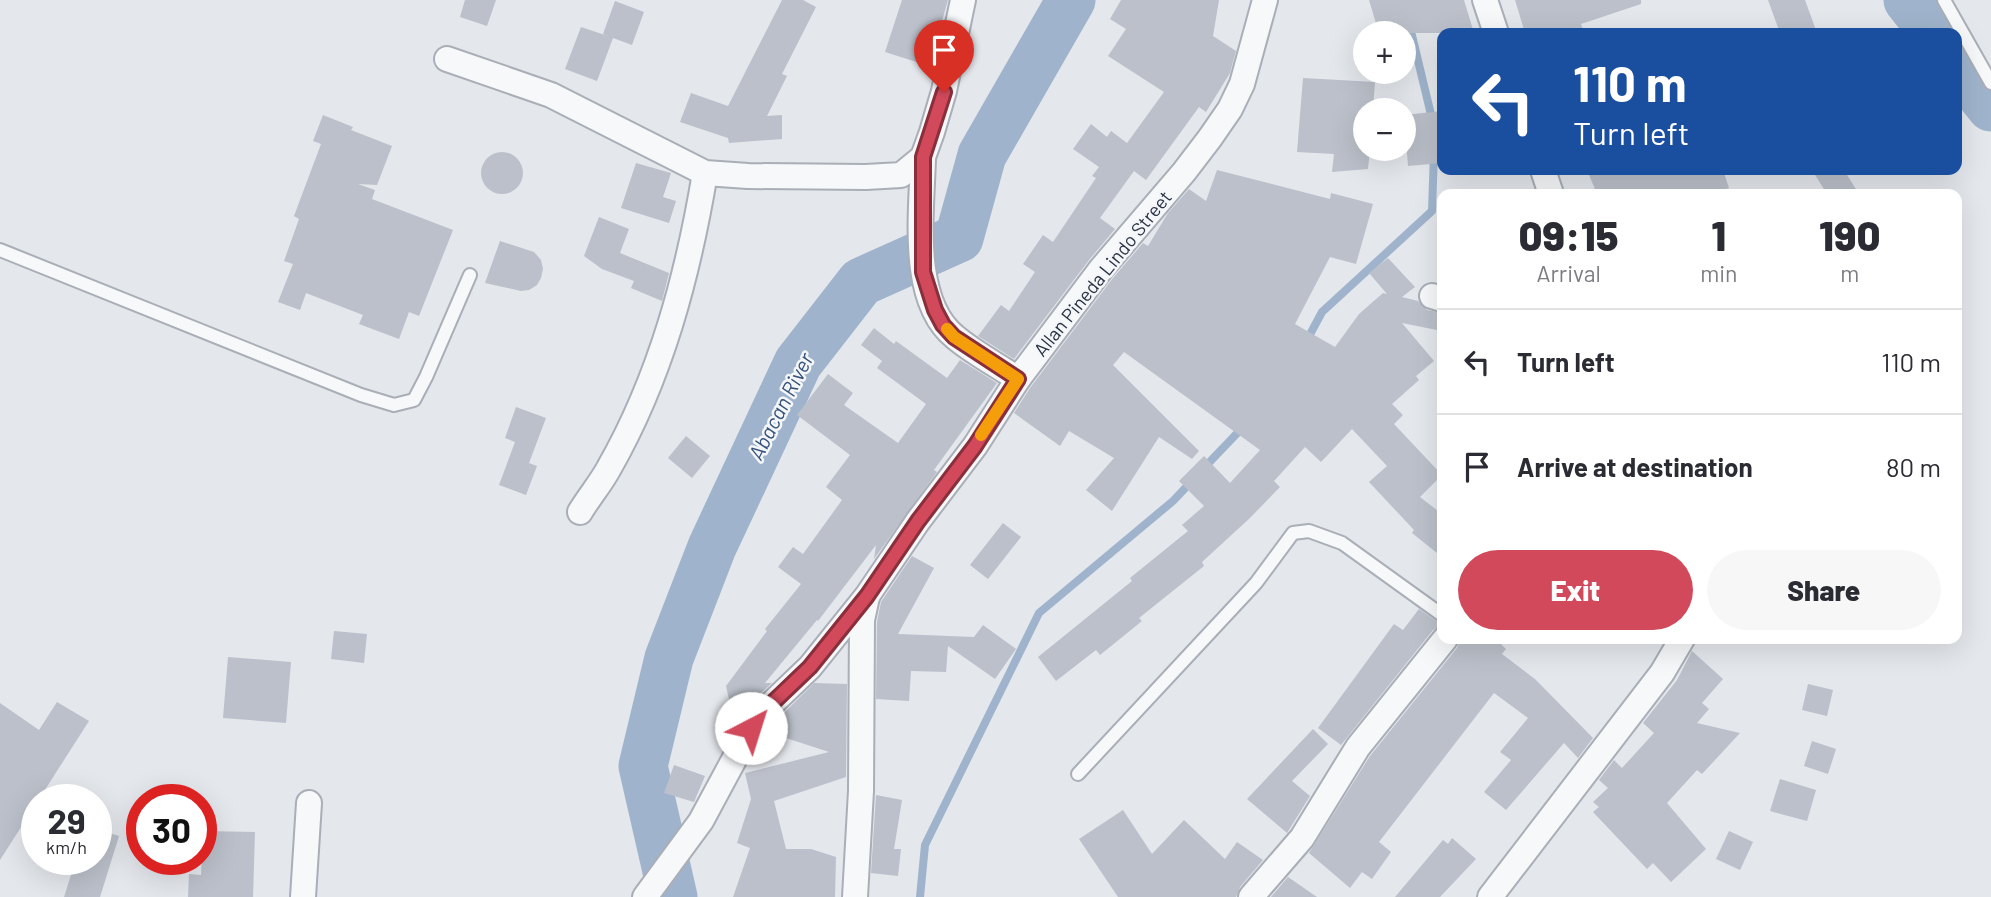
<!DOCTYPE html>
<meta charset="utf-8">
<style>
body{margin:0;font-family:Barlow,sans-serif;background:#f7f7f7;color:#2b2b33;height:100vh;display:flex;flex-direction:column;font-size:26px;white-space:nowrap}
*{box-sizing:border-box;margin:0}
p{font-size:23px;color:#7c7c81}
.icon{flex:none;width:38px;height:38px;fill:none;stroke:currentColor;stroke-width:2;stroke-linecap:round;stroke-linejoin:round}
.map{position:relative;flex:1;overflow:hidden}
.panel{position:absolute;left:1437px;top:189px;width:525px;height:455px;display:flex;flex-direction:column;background:#fff;border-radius:14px;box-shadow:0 7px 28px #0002}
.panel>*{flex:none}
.hud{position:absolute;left:1437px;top:28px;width:525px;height:147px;border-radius:14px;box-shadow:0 7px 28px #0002;background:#1a4fa0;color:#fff;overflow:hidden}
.buttons{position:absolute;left:1353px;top:21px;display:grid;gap:14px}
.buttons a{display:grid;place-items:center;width:63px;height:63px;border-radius:50%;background:#fff;box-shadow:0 7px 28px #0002;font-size:35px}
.speed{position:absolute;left:21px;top:784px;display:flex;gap:14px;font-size:35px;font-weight:700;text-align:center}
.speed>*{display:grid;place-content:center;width:91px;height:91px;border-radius:50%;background:#fff;box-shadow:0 7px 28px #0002;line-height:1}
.speed small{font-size:18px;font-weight:400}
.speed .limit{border:10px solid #d22;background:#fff;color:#111}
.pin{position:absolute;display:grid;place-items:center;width:60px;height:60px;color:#fff;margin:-72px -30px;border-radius:50% 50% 50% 0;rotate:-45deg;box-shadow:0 0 7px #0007}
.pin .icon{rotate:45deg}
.me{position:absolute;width:77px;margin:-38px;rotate:40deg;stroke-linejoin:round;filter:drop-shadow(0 0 5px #0008)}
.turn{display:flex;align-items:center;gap:24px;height:147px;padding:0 21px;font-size:32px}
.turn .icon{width:91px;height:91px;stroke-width:2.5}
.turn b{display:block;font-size:49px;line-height:60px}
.eta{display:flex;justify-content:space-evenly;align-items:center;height:119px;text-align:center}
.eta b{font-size:42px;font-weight:800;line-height:49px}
.action{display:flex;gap:14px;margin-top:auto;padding:14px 21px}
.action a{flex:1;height:80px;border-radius:42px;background:#d1495b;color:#fff;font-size:28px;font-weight:800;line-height:80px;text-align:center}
.action a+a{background:#f7f7f7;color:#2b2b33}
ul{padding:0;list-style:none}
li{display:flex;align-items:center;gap:21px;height:105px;padding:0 21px;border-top:2px solid #e1e1e2}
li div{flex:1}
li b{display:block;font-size:26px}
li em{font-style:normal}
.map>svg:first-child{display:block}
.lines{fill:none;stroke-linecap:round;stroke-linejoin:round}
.stream{stroke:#9fb4cc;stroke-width:8}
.river{stroke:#9fb4cc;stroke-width:49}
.building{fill:#bbc0ca}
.service-casing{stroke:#a9aeb7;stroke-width:16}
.minor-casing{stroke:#a9aeb7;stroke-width:28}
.service{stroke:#f7f8fa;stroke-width:12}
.minor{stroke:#f7f8fa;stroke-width:24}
.route-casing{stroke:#882f3b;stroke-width:18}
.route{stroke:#d1495b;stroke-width:12}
.slow{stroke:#f59e0b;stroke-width:12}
.labels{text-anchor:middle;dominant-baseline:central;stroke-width:5;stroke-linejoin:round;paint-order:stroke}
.street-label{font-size:19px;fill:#2b3445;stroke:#f4f6f9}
.water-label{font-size:21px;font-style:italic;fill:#34527a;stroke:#f4f6f9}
</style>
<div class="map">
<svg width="1991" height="897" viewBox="0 0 1991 897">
<rect width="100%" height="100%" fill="#e4e7ec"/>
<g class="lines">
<g class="stream">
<polyline points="1409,23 1433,123"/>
<polyline points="1307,340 1322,312 1432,211 1434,153"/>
<polyline points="1202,470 1244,426"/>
<polyline points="920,897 925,845 1039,613 1173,501 1191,482"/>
</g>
<g class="river">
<polyline points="1908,0 1934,33"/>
<polyline points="1956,63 1991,107"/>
<polyline points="673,897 643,766 669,658 712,547 798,363 861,282 959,238 982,155 1071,0"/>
</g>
</g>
<g class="building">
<polygon points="465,0 496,0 487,26 460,17"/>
<polygon points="782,0 803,0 816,7 782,74 787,76 767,116 782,115 782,139 729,143 728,138 680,122 691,93 728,106"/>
<polygon points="902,0 948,0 929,66 885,52"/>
<polygon points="1121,0 1219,0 1213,36 1236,51 1230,73 1206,112 1199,107 1146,180 1134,171 1100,218 1115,229 1089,260 1014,359 978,336 1001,305 1009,311 1035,272 1023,264 1043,235 1053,242 1096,178 1092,176 1099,167 1073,149 1091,124 1107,137 1111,131 1127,143 1164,92 1108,56 1126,29 1110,19"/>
<polygon points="1369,0 1464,0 1474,33 1397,33 1397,30 1378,30"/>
<polygon points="1515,0 1641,0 1641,4 1581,24 1584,33 1525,33"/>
<polygon points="1768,0 1805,0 1817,33 1780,33"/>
<polygon points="615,1 644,12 632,45 613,38 597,81 565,69 581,27 608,36 603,34"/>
<polygon points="1303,78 1375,82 1373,110 1365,110 1365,149 1370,149 1368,169 1332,172 1334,154 1297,152"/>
<polygon points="1442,111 1442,163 1408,166 1404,115"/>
<polygon points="323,115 353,127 351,130 392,146 377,185 358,184 375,190 372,199 453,230 419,316 409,312 399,339 359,324 363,315 306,293 300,310 278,302 293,264 284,261 299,219 294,216 321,144 313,141"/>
<circle cx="502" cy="173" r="21"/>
<polygon points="636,163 671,173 663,197 676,201 669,223 621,208"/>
<polygon points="1217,170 1330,199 1331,193 1373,204 1356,264 1330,257 1295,324 1335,347 1359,314 1383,293 1387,294 1369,273 1388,258 1415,287 1402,297 1418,301 1427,310 1442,313 1442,331 1402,323 1434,361 1416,376 1419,380 1392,404 1403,415 1394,424 1442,475 1420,497 1442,514 1442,557 1412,533 1414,530 1369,482 1387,466 1352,429 1321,462 1305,447 1274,481 1280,487 1250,518 1202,562 1204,566 1139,618 1142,621 1100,655 1096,650 1056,681 1038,657 1132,581 1130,578 1188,531 1182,525 1204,506 1179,481 1204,456 1230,483 1260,450 1124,352 1113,365 1199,451 1192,459 1159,437 1112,511 1086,490 1114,458 1069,431 1060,446 1014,413 1030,388 1113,278 1143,243 1148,246 1168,213 1189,189 1206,201"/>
<polygon points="1587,170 1723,170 1729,188 1711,194 1597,194"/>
<polygon points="1812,170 1844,170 1859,194 1827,194"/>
<polygon points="599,217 629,229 620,253 669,273 662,301 631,288 634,281 602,269 584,256"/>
<polygon points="500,241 534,252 541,260 543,269 541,278 537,285 529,290 521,291 485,283"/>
<polygon points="874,328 894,344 896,341 947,378 960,360 997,383 934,470 937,472 874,559 876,545 818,621 817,620 765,683 772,683 753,700 735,726 726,686 767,631 765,629 801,584 778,567 793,547 803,554 842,500 826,487 850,455 797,415 828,374 853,393 844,405 898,443 926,404 877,368 882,361 861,345"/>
<polygon points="516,407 546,418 529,463 537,466 526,495 499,485 515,442 505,438"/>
<polygon points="686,436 710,456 692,478 668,458"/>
<polygon points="1003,523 1021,537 988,579 970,565"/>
<polygon points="912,556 934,568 898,634 974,637 983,625 1016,649 995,679 948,646 946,672 911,671 909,701 876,699 877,622 881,602"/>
<polygon points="1419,609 1442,625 1433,630 1341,745 1318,728 1394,624 1403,630"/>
<polygon points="334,631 367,634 364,663 331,659"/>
<polygon points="1460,639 1496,639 1506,649 1502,654 1535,679 1593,738 1578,758 1564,743 1506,810 1484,792 1511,760 1500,752 1528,718 1494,693 1379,842 1391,852 1372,879 1362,872 1350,888 1309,853 1370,756 1457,648"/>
<polygon points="1692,651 1723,679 1702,703 1709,709 1697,723 1740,733 1702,774 1697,770 1667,803 1706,849 1671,882 1653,863 1647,869 1593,812 1599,807 1593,802 1608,788 1599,780 1614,760 1622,768 1654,733 1643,723 1677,680"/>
<polygon points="228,657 291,662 286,723 223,718"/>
<polygon points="814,683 847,684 846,777 774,801 786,849 811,849 836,857 835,897 733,897 750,848 737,843 751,799 745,773 829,752 786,738 773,724"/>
<polygon points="1808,684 1833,690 1827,716 1802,710"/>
<polygon points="57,702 89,721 0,860 0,703 39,730"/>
<polygon points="1313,729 1328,744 1292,781 1310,796 1287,833 1247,799"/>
<polygon points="1812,741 1836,749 1828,774 1804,766"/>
<polygon points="674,765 705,776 694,802 664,793"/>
<polygon points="1780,779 1816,790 1807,821 1770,811"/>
<polygon points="876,795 902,800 894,849 901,849 898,876 871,873"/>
<polygon points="1123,810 1152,854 1184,820 1225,859 1237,842 1263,860 1240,887 1236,897 1118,897 1079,839"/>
<polygon points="96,829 119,836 100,897 64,897 76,859 96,859"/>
<polygon points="203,831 255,832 253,897 188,897 189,874 201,875"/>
<polygon points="1729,831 1753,842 1740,870 1716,859"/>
<polygon points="1452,838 1476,859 1440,897 1395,897 1443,840 1448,844"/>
<polygon points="1288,877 1317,897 1271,897"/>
</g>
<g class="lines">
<g class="service-casing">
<g id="service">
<polyline points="1944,0 1991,83"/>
<polyline points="0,250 361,395 394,405 414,400 426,377 470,275"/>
<polyline points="1078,774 1256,583 1293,533 1309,531 1342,543 1442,615"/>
</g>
</g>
<g class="minor-casing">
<g id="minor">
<polyline points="1485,0 1496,33"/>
<polyline points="447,59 551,95 705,173 748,176 866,177 901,175 923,157 932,132 944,91 963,0"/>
<path d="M923 157C922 210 909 300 955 337 974 353 997 365 1018 379"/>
<polyline points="1543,170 1551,194"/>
<polyline points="1432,296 1442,299"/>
<path d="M580 512C589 497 601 483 609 468 661 377 688 275 705 173"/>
<polyline points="303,897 309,803"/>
<polyline points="645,897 701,821 751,728 766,709 810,667 867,596 918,521 975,446 1018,379 1101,269 1184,172 1210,138 1230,109 1242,84 1265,0"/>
<polyline points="855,897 861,791 862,620 867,597"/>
<polyline points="1251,897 1302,838 1358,747 1445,639"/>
<polyline points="1490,897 1662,673 1682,639"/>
</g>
</g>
<use href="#service" class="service"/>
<use href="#minor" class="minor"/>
</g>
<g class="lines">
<g class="route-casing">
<polyline id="route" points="751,728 766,709 810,667 867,596 918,521 975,446 1018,379 954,337 943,325 935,310 923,272 923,157 944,92"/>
</g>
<use href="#route" class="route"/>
<polyline class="slow" points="947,329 954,337 1018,379 981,435"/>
</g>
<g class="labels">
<g class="street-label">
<text transform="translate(1102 273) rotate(-51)">Allan Pineda Lindo Street</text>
</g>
<g class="water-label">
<text transform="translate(780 406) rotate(-63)">Abacan River</text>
</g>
</g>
</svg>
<div class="buttons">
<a>+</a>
<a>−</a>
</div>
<div class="speed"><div>29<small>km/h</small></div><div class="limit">30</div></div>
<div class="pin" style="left:944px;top:92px;background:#d93025"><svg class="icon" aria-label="arrive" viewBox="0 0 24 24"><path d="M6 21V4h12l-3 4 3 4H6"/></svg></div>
<svg class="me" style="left:751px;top:728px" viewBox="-20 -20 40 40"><circle r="19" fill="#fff"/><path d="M0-13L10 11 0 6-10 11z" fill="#d1495b"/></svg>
<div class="hud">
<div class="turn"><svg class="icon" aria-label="left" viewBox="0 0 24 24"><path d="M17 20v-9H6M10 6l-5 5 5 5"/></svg><div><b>110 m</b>Turn left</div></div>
</div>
<section class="panel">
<div class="eta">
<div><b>09:15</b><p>Arrival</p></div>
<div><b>1</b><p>min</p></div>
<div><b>190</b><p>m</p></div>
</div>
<ul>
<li><svg class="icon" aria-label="left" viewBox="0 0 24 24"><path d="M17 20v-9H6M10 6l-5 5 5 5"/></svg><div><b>Turn left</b></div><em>110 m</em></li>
<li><svg class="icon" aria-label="arrive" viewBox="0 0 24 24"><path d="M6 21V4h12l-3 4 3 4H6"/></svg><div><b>Arrive at destination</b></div><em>80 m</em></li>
</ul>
<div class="action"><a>Exit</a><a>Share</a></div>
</section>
</div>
